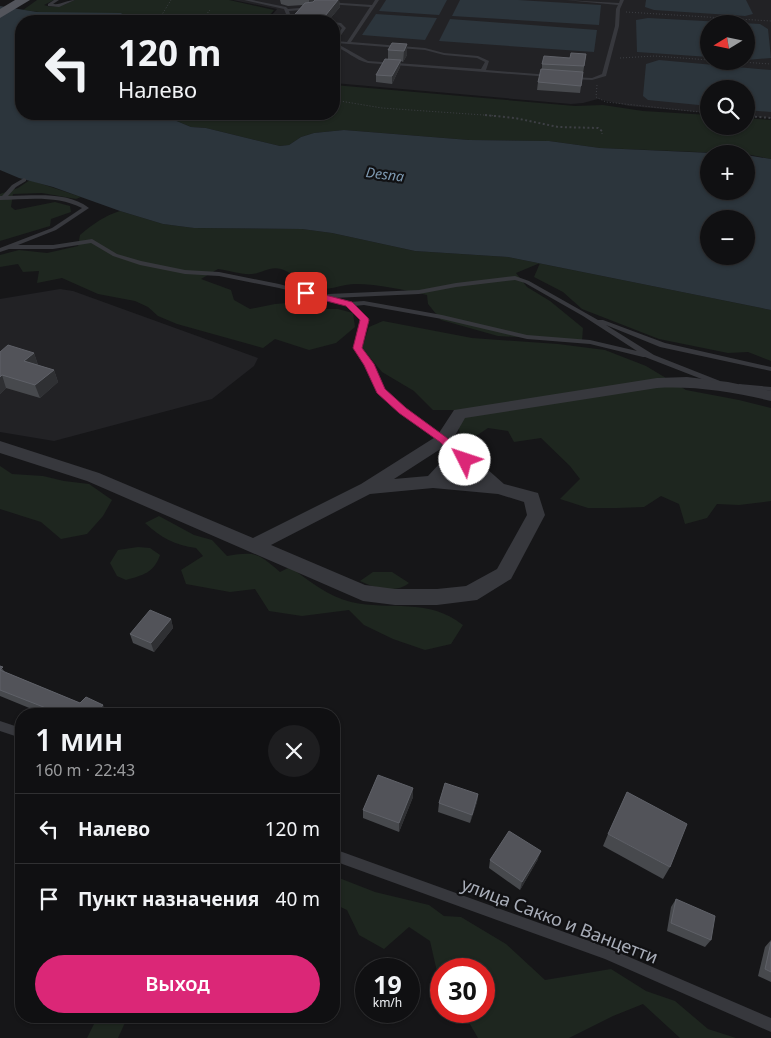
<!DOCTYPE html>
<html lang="ru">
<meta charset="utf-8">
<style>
body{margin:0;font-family:"Noto Sans",sans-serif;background:#1e1e20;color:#f1f3f6;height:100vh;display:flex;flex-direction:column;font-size:19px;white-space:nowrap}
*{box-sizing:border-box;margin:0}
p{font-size:16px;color:#9c9d9f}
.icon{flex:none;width:28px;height:28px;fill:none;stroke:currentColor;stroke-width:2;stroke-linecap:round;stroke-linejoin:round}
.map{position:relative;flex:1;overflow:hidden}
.side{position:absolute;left:15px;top:708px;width:325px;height:315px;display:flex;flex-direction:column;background:#101012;border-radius:20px;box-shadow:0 1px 4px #0004,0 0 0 1px #303032}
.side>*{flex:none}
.banner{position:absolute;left:15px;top:15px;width:325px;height:105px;border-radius:20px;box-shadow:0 1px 4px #0004,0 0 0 1px #303032;background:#101012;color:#f1f3f6;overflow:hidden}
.needle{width:32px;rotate:260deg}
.tools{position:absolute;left:700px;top:15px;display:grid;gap:10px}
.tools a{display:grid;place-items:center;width:55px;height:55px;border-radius:50%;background:#101012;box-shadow:0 1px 4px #0004,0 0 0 1px #303032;font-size:25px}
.speed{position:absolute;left:355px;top:958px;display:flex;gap:10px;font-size:25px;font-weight:700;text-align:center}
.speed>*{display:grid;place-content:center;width:65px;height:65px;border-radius:50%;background:#101012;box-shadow:0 1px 4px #0004,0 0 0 1px #303032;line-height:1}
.speed small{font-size:12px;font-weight:400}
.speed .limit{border:8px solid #d22;background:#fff;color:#111}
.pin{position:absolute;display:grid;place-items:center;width:42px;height:42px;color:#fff;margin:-21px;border-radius:10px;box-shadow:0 2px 8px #0006}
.me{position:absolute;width:55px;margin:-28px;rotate:311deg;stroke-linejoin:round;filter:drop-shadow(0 0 4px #0008)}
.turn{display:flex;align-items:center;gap:18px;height:105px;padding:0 20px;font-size:22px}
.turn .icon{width:65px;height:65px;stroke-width:2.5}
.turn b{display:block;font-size:35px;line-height:42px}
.round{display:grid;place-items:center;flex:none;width:52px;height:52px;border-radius:26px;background:#1e1e20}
.summary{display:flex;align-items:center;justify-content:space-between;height:85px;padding:0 20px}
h1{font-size:30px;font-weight:600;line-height:38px}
.cta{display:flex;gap:10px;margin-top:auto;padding:10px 20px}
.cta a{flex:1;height:58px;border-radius:30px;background:#db2777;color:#fff;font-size:20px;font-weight:600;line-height:58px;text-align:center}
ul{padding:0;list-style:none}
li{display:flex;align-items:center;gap:15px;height:70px;padding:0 20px;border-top:1px solid #303032}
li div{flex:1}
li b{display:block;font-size:19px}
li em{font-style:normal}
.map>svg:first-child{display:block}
.built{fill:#222225;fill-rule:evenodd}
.green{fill:#1e261f}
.water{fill:#2c353c;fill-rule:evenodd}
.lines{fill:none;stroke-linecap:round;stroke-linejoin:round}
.path-far1{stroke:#3d3f44;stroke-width:1;stroke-dasharray:1 2;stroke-linecap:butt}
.path{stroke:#3d3f44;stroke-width:2;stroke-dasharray:2 2.5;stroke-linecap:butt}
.service{fill:#37383d;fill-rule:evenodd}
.minor{fill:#37383d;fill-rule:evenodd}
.primary{fill:#53555c;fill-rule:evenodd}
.wall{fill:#47494d}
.shaded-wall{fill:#2f3033}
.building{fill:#525359;stroke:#5f6168}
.route{fill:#db2777;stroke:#8e194d}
.labels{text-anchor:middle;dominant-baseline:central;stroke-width:4.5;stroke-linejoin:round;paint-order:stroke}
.far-water-label{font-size:14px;font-style:italic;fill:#7f9bb3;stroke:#111113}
.near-street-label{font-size:18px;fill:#a8adb8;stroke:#111113}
</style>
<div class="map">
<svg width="771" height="1038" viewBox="0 0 771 1038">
<rect width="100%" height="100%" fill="#161618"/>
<g class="built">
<path d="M233 0H771V118L746 116V89H709V113L629 106 598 99 583 103 571 104 334 83V21H267L277 9ZM709 24H746V61H709Z"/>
<polygon points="60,289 73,291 258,358 254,366 212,399 54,441 0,432 0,299"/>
</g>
<g class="green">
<path d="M37 0H54L44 5C55 9 64 5 75 0H229L274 10 265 21H126L128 18 121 13H47L23 10Z"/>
<polygon points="334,85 575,106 603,105 643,111 709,115 709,126 746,126 746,118 771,120 771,159 746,154 600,148 549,141 469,140 344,130 314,133 301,137 289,145 280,146 206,128 191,127 160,114 334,114"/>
<polygon points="30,180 81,197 76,199 42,193 13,194 11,207 15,210 55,202 70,206 71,212 51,219 50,226 0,241 0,194 18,188"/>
<path d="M120 211 163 224 194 228 302 229 332 233 415 251 508 257 771 310V361L748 352 728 353 659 339 582 309 563 292 534 277 540 263 516 273 527 287 550 301 583 328 582 341 498 336 441 320 428 304 427 295C404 290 379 284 355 284 342 284 331 291 318 288 300 286 297 274 281 269 269 266 263 273 252 274 242 275 228 270 218 269L201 279 231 290 234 300 250 309 275 304 300 302 315 309H338L353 313 355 327 336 343 309 350 275 339 263 348 177 324 158 316 148 307 135 301 98 294 62 278 37 283 39 271 23 272 18 264 0 267V255L19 250 47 253 78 246 80 235C93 224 104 216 120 211Z"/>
<polygon points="383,321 472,338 558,344 605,350 646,366 686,390 739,400 771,408 771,501 739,505 717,504 707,518 685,524 679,504 661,496 644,507 617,508 588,508 560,499 580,479 570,466 541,438 514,442 508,431 488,428 470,440 461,439 455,410 433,410 414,391 382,372 362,348 369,327"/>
<polygon points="0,466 12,474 43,476 64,481 89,484 112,500 103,516 87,534 61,539 41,522 0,509"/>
<path d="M159 516 194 535 212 540 227 556C255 551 258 553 280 572L290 567C308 580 329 597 351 602 391 611 427 597 463 625L451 644 425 650 393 639 364 625 349 610 302 616 269 611 255 589 230 592 186 584 181 570 203 556 196 548C175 545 161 538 145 523Z"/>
<path d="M138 547 150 548 160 555C154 573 143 575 126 580L117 576 110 563 118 550Z"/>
<path d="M373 572H392L409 583C396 594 374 588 360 581Z"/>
<polygon points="334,876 375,892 429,905 444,916 461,917 506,944 545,980 611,969 646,991 675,1001 708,1029 736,1038 680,1038 643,1004 613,1016 569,1038 478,1038 467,1019 457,1011 484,1011 484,969 441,969 441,989 430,941 409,927 384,949 359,935 347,910 334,904"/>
<polygon points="98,1016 128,1016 118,1038 87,1038"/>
</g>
<g class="water">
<polygon points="386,0 447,0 439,15 379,11"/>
<polygon points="460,0 518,0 601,5 599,25 452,16"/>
<polygon points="646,0 746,0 753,14 745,16 654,10 645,7"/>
<path d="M0 6 37 12 121 13 129 18 126 21H21V114H160L191 127 206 128 280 146 289 145 301 137 314 133 344 130 469 140 549 141 600 148 735 154H709V191H746V155L771 159V310L508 257 415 251 332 233 302 229 194 228 163 224 120 211 53 187 19 178 0 170ZM709 219H746V256H709Z"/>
<polygon points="376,14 437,18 425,40 362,35"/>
<polygon points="648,18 760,24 768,29 771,58 746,60 746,24 709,24 709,57 637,52 636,20"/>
<polygon points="450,19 597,30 594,52 439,41"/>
<polygon points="659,60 771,70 771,112 746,110 746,89 709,89 709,106 648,100 643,96 646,64"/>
</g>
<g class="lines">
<g class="path-far1">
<polyline points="626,12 771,21"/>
<polyline points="158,21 171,0"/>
<polyline points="205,21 205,16 210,10"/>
<polyline points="620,58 655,56 709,60"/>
<polyline points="726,61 771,64"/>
<polyline points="597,85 596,97 606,102 709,113"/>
<polyline points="334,100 382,108 498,116"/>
<polyline points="746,116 750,116"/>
</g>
<g class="path">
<polyline points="485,115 515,118 558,127 598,128 602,131 602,134"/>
<polyline points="746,116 771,118"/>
</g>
<g class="service">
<path d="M54 0H59L53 4C61 5 67 0 75 0L59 7 48 6V4Z"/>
<polygon points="244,0 252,0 286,7 288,9 310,7 317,0 321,0 312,9 289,11 290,14 288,21 284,21 286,14 284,9"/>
<path d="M375 0H379L351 42 425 48 444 53 478 56 489 61 486 70 550 75 552 76 550 77 368 63C355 60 346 50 334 46V40L342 28 339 25 334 24V22L341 23 346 28 337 41 347 42 370 7 328 4 327 2 372 5ZM336 43 425 50 444 55 477 58 485 62 481 69 368 61Z"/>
<polygon points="565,0 619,3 620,0 624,0 620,9 619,26 606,76 592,80 571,79 569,78 571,77 592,78 602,74 615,26 616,9 618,5"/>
<path d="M24 178 26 179V181L16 187 8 196C34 196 67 191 89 208L56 230 18 245H53L92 239 117 254 141 261 185 270 219 272 279 284 325 296 328 294 419 290 456 283 515 276 529 281 598 320H603L665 343 771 367V371L660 347 606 325 654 355 720 381V385H717L645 357H643L590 344 527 339 442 319 364 305 354 306 368 320 361 348 373 364 383 390 406 409 446 438 447 440 446 442 443 443 400 413 377 393 365 364 353 348 361 320 347 305 279 288 219 276 185 274 140 265 113 256 91 243 53 249H9L0 252V248L52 228 82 208C57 195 28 199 0 200V196H2L12 185ZM515 280 525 283 583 316 637 351 590 340 527 335 442 315 364 301 349 302 333 298 419 294 456 287Z"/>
<polygon points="739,384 771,387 771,391 742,388 739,388 738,386"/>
<polygon points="0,721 21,728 21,738 0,731"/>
<polygon points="334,849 606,947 771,1018 771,1032 605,959 334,861"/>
</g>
<path class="minor" d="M687 377 728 382 771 391V401C733 392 696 386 657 388L465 418 453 439 504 484 538 493 545 515 511 579 477 600 437 605H395L363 601 87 481 0 453V441L99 473 253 538 361 484 437 436 454 410 657 378ZM442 448 441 462 428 476 394 479ZM459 464 477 480 448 477ZM433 488 498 494 524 502 527 515 497 569 466 586 437 589H395L365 585 271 545 370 494Z"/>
<polygon class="primary" points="15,0 30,0 0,18 0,9"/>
</g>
<g class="wall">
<polygon points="280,0 345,0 339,0 340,7 328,21 289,21 303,5 288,6 281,4"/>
<polygon points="407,44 407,55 403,62 401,61 400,67 392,84 376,82 376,75 388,59 388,50"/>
<polygon points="586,54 580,93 537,90 538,82 542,69 542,64"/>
<polygon points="0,352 34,353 38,365 54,370 58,382 40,398 6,388 0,394"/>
<polygon points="171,619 173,628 154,652 133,643 130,634"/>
<polygon points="0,666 5,672 80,703 107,713 106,714 44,714 0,696"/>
<polygon points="478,794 477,802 470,823 438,812 439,803"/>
<polygon points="413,797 399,832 363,818 363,810"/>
<polygon points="608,834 670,867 663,879 603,846"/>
<polygon points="538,859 520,890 489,868 490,860"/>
<polygon points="676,899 711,940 705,947 667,931 671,907"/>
<polygon points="771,940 771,982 758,976 765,947"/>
</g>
<g class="shaded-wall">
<polygon points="309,0 315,0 309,5"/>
<polygon points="338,0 339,0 340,7 328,21 321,21"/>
<polygon points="407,44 407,55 403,62 404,51"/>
<polygon points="401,60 400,67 392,84 392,76"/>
<polygon points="34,353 38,365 24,361"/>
<polygon points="54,370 58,382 40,398 35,385"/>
<polygon points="2,375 6,388 0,394 0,377"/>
<polygon points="171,619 173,628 154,652 151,643"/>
<polygon points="103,705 107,713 106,714 96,714"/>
<polygon points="413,788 413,797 399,832 399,823"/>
<polygon points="478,794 477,802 470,823 472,815"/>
<polygon points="541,851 538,859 520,890 522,882"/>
</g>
<g class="building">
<polygon points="315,0 338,0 321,21 289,21 305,3 313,2"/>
<polygon points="392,43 407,44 404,51 388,50"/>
<polygon points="571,53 586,54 584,66 542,64 544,56 570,58"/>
<polygon points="385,59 401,60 392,76 376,75"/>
<polygon points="541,69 583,72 581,86 538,82"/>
<polygon points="8,345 34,353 24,361 54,370 35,385 2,375 0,377 0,352"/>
<polygon points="150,610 171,619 151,643 130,634"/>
<polygon points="0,666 3,667 0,670 80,703 86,697 103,705 96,714 57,714 46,708 0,690"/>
<polygon points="135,708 152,714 132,714"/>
<polygon points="378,775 413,788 399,823 363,810"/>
<polygon points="445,783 478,794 472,815 439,803"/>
<polygon points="627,792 687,824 670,867 608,834"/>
<polygon points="509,831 541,851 522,882 490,860"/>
<polygon points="676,899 715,916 711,940 671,923"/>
<polygon points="771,942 771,972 765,969"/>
</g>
<polygon class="route" points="306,290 352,302 368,318 369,320 362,348 374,364 385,389 406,408 447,438 469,457 471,460 469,462 461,462 440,442 399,413 377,393 364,365 353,348 360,320 346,306 303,295 303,291"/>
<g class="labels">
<g class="far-water-label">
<text transform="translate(385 174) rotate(7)">Desna</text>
</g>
<g class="near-street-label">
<text transform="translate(560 920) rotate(21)">улица Сакко и Ванцетти</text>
</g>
</g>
</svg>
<div class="tools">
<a><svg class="needle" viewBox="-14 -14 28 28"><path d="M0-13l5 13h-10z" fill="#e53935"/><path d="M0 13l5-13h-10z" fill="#9c9d9f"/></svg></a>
<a><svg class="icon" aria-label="search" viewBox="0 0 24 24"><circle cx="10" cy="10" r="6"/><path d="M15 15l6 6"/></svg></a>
<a>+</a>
<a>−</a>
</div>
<div class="speed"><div>19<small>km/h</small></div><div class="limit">30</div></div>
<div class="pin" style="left:306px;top:293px;background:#d93025"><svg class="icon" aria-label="arrive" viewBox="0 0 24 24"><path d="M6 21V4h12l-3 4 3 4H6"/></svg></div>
<svg class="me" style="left:465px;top:460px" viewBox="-20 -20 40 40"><circle r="19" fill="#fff"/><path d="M0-13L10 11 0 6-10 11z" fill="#db2777"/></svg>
<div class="banner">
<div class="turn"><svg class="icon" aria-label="left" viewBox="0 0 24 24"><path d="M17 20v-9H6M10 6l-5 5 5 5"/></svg><div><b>120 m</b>Налево</div></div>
</div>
<section class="side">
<div class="summary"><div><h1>1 мин</h1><p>160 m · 22:43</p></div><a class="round"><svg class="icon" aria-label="close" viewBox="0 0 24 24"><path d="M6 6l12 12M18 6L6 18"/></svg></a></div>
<ul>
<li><svg class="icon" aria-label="left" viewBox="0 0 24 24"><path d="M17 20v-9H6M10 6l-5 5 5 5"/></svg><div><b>Налево</b></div><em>120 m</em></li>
<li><svg class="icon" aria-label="arrive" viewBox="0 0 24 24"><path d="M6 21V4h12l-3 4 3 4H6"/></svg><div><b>Пункт назначения</b></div><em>40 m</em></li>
</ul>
<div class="cta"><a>Выход</a></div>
</section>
</div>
